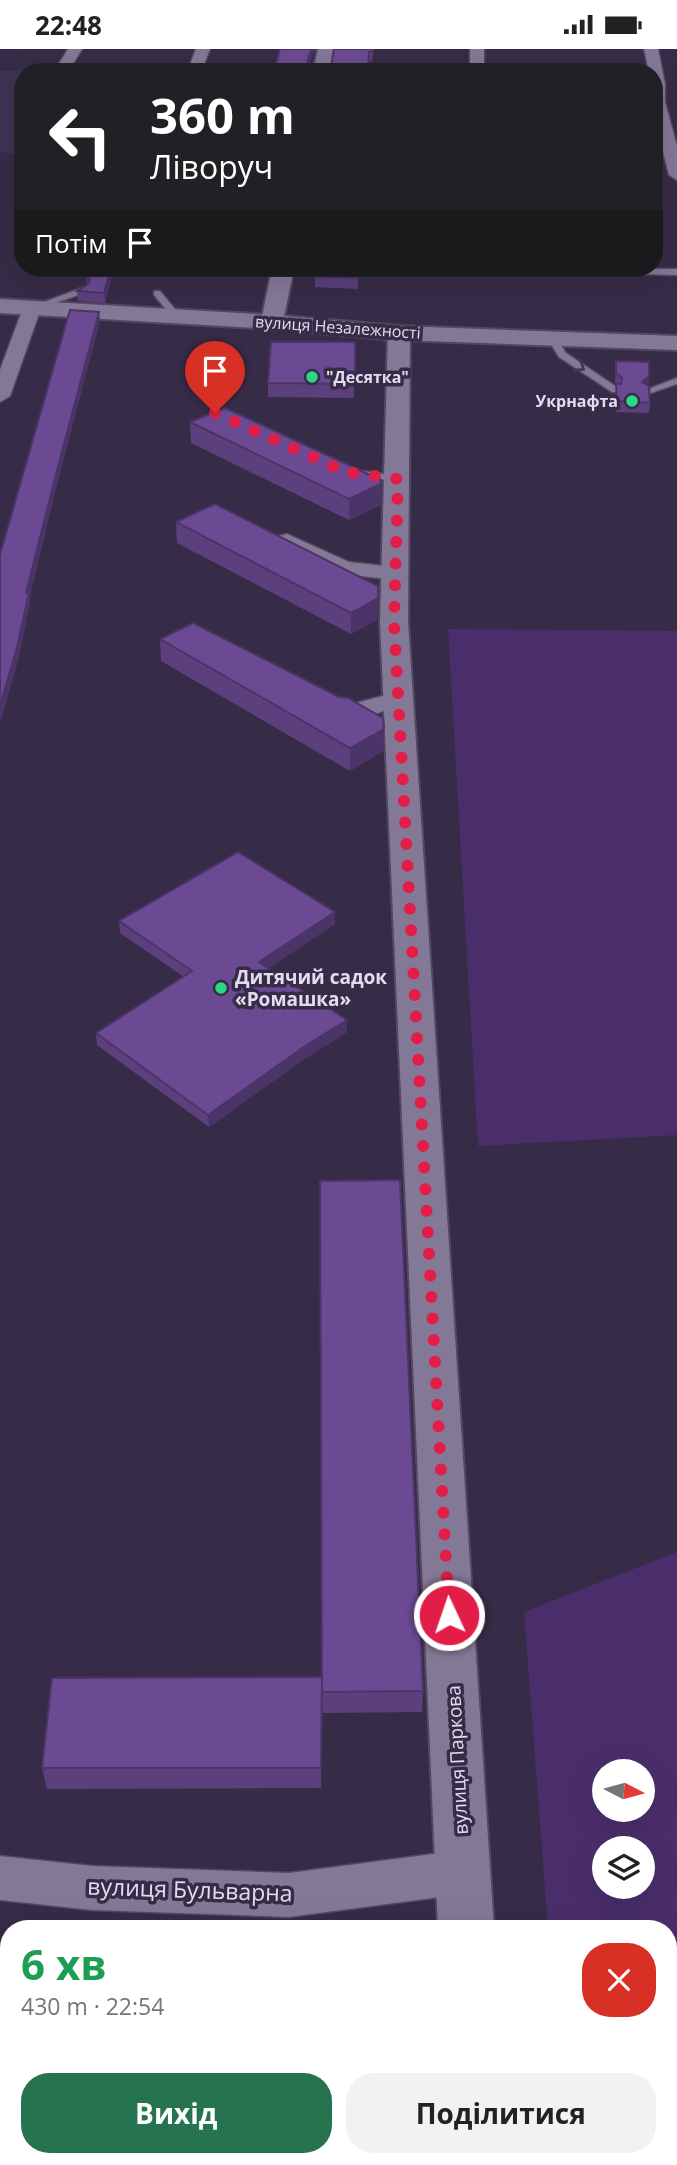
<!DOCTYPE html>
<html lang="uk">
<meta charset="utf-8">
<style>
body{margin:0;font-family:"Open Sans",sans-serif;background:#f2f2f2;color:#222;height:100vh;display:flex;flex-direction:column;font-size:26px;white-space:nowrap}
*{box-sizing:border-box;margin:0}
p{font-size:23px;color:#767676}
.icon{flex:none;width:38px;height:38px;fill:none;stroke:currentColor;stroke-width:2;stroke-linecap:round;stroke-linejoin:round}
.map{position:relative;flex:1;overflow:hidden}
.drawer{position:absolute;left:0px;top:1871px;width:677px;height:247px;display:flex;flex-direction:column;background:#fff;border-radius:28px 28px 0 0;box-shadow:0 7px 28px #0002}
.drawer>*{flex:none}
.guide{position:absolute;left:14px;top:14px;width:649px;height:214px;border-radius:28px;box-shadow:0 7px 28px #0002;background:#202124;color:#fff;overflow:hidden}
.needle{width:46px;rotate:96deg}
.fabs{position:absolute;left:592px;top:1710px;display:grid;gap:14px}
.fabs a{display:grid;place-items:center;width:63px;height:63px;border-radius:50%;background:#fff;box-shadow:0 7px 28px #0002;font-size:35px}
.pin{position:absolute;display:grid;place-items:center;width:60px;height:60px;color:#fff;margin:-72px -30px;border-radius:50% 50% 50% 0;rotate:-45deg;box-shadow:0 0 7px #0007}
.pin .icon{rotate:45deg}
.me{position:absolute;width:77px;margin:-38px;rotate:357deg;stroke-linejoin:round;filter:drop-shadow(0 0 5px #0008)}
.turn{display:flex;align-items:center;gap:24px;height:147px;padding:0 21px;font-size:32px}
.turn .icon{width:91px;height:91px;stroke-width:2.5}
.turn b{display:block;font-size:49px;line-height:60px}
.then{display:flex;align-items:center;height:66px;padding:0 21px;background:#0003;gap:14px;font-size:26px}
.round{display:grid;place-items:center;flex:none;width:74px;height:74px;border-radius:28px;background:#f2f2f2}
.summary{display:flex;align-items:center;justify-content:space-between;height:119px;padding:0 21px}
h1{font-size:42px;font-weight:700;line-height:52px;color:#1e9e55}
.cta{display:flex;gap:14px;margin-top:auto;padding:14px 21px}
.cta a{flex:1;height:80px;border-radius:28px;background:#25744f;color:#fff;font-size:28px;font-weight:700;line-height:80px;text-align:center}
.cta a+a{background:#f2f2f2;color:#222}
.status{display:flex;justify-content:space-between;align-items:center;height:49px;padding:0 35px;background:#fff;direction:ltr}
.status svg{height:19px;fill:currentColor}
.map>svg:first-child{display:block}
.built{fill:#403253}
.green{fill:#4a2e6c;fill-rule:evenodd}
.lines{fill:none;stroke-linecap:round;stroke-linejoin:round}
.service-casing{stroke:#52485f;stroke-width:3}
.minor-casing{stroke:#52485f;stroke-width:3}
.tertiary-casing{stroke:#52485f;stroke-width:4}
.secondary-casing{stroke:#52485f;stroke-width:4}
.service{fill:#847897;fill-rule:evenodd}
.minor{fill:#847897;fill-rule:evenodd}
.tertiary{fill:#847897;fill-rule:evenodd}
.secondary{fill:#847897;fill-rule:evenodd}
.wall{fill:#5c407e}
.shaded-wall{fill:#4b3467}
.building{fill:#6b4a93;stroke:#4b3467;stroke-width:2}
.oneway{stroke:#433753}
.route{stroke:#e11d48;stroke-width:12;stroke-dasharray:0 21.6}
.poi-dot{fill:#29d885;stroke:#372c47;stroke-width:2.5}
.labels{text-anchor:middle;dominant-baseline:central;stroke-width:7;stroke-linejoin:round;paint-order:stroke}
.far-street-label{font-size:16px;fill:#e3dcee;stroke:#372c47}
.far-poi-label{font-size:16px;font-weight:bold;fill:#e3dcee;stroke:#372c47;text-anchor:start}
.poi-label{font-size:19px;font-weight:bold;fill:#e3dcee;stroke:#372c47;text-anchor:start}
.street-label{font-size:19px;fill:#e3dcee;stroke:#372c47}
.near-street-label{font-size:23px;fill:#e3dcee;stroke:#372c47}
</style>
<div class="status"><b>22:48</b><svg viewBox="0 0 49 12"><path d="M0 12V9h3v3zM5 12V6h3v6zM10 12V3h3v9zM15 12V0h3v12zM26 1h20v11H26zM47 4h2v5h-2z"/></svg></div>
<div class="map">
<svg width="677" height="2116" viewBox="0 0 677 2116">
<rect width="100%" height="100%" fill="#372c47"/>
<polygon class="built" points="52,20 51,23 23,23 23,107 0,103 0,22"/>
<g class="green">
<polygon points="448,580 677,582 677,1086 478,1097"/>
<path d="M677 1503V2116H566L565 2109H668V1880L548 1879 524 1563ZM642 1722V1760H604V1722ZM604 1799H642V1838H604Z"/>
</g>
<g class="lines">
<g class="service-casing">
<g id="service">
<polygon points="501,219 677,220 677,226 505,222"/>
<polygon points="84,238 88,241 87,243 35,261 28,259"/>
<polygon points="154,242 160,242 179,265 179,269 173,269 154,246"/>
<polygon points="549,287 555,287 566,304 618,339 618,343 612,343 559,308 547,289"/>
<polygon points="677,329 677,335 648,345 643,342"/>
<polygon points="349,420 398,427 403,430 398,433 345,425 344,423"/>
</g>
</g>
<g class="minor-casing">
<g id="minor">
<polygon points="68,0 82,0 68,23 54,23"/>
<polygon points="196,0 210,0 201,23 187,23"/>
<rect x="470" y="0" width="14" height="23"/>
<polygon points="644,0 658,0 665,35 665,53 677,97 677,131 669,126 654,68 654,23 649,23"/>
<polygon points="32,254 41,259 10,347 0,353 0,321 23,259"/>
<polygon points="287,485 349,513 403,519 406,524 403,529 395,531 336,524 279,497 276,492 279,487"/>
<path d="M398 643 407 645 410 650 407 655C378 663 336 683 315 652L318 647 327 645 352 655Z"/>
<polygon points="463,1801 479,1807 485,1823 479,1839 463,1845 289,1868 92,1861 0,1851 0,1807 92,1817 289,1824"/>
</g>
</g>
<g class="tertiary-casing">
<g id="tertiary">
<polygon points="318,0 334,0 330,23 313,23"/>
<polygon points="272,219 294,219 283,273 280,278 264,278 261,273"/>
<polygon points="399,277 407,279 410,284 408,573 494,1880 438,1880 380,573 388,284 391,279"/>
<polygon points="449,2109 509,2109 510,2116 450,2116"/>
</g>
</g>
<g class="secondary-casing">
<polygon id="secondary" points="0,250 272,266 399,277 677,287 677,301 399,291 272,280 0,264"/>
</g>
<use href="#service" class="service"/>
<use href="#minor" class="minor"/>
<use href="#tertiary" class="tertiary"/>
<use href="#secondary" class="secondary"/>
</g>
<g class="wall">
<polygon points="374,0 372,12 330,23"/>
<polygon points="91,219 114,219 105,254 78,252 77,242 87,236 86,227"/>
<polygon points="315,228 358,229 358,240 315,238"/>
<polygon points="355,293 354,349 268,348 268,334"/>
<polygon points="616,312 649,327 648,336 650,354 649,364 616,363 615,346 617,335 615,334"/>
<polygon points="190,373 381,431 381,456 349,471 191,394"/>
<polygon points="176,473 378,537 377,571 351,585 177,494"/>
<polygon points="160,590 384,680 383,702 350,722 161,612"/>
<polygon points="335,863 335,875 269,919 347,971 347,983 306,1009 209,1078 97,996 96,984 184,928 120,884 119,872"/>
<polygon points="52,1629 423,1642 422,1663 322,1664 322,1655 321,1739 47,1740 42,1719"/>
<polygon points="0,1974 9,2109 207,2109 207,2113 288,2116 0,2116"/>
</g>
<g class="shaded-wall">
<polygon points="311,0 316,0 312,6 308,23 305,23"/>
<polygon points="111,219 114,219 105,254 104,244"/>
<polygon points="99,263 100,273 56,440 30,548 30,555 19,609 0,674 0,657 26,544 55,429"/>
<polygon points="649,327 648,337 642,333"/>
<polygon points="381,435 381,456 349,471 349,450"/>
<polygon points="378,549 377,571 351,585 351,564"/>
<polygon points="384,680 383,702 350,722 350,699"/>
<polygon points="335,863 335,875 260,925 259,913"/>
<polygon points="347,971 347,983 306,1009 209,1078 208,1066 305,997"/>
</g>
<g class="building">
<polygon points="280,0 311,0 305,23 274,23"/>
<polygon points="334,0 372,0 372,3 369,3 368,23 330,23"/>
<polygon points="91,219 111,219 104,244 77,242 88,235 90,231 86,227"/>
<polygon points="315,219 356,219 358,229 315,228"/>
<polygon points="70,261 99,263 55,429 26,544 29,544 17,598 0,657 0,506"/>
<polygon points="271,293 355,293 355,335 268,334"/>
<polygon points="616,312 649,313 649,327 642,333 649,337 650,354 617,352 616,335 621,335 622,329 616,324"/>
<polygon points="225,359 381,431 381,435 349,450 190,373"/>
<polygon points="215,455 378,537 378,549 351,564 176,473"/>
<polygon points="193,574 339,648 348,649 383,669 384,680 350,699 160,590"/>
<polygon points="238,803 335,863 259,913 347,971 305,997 208,1066 96,984 192,922 119,872"/>
<polygon points="400,1131 423,1642 322,1643 320,1132"/>
<polygon points="322,1628 321,1719 42,1719 52,1629"/>
<polygon points="9,1973 9,2109 48,2109 0,2112 0,1974"/>
<polygon points="89,2109 204,2109 204,2113 288,2113 288,2116 88,2116"/>
</g>
<defs><path id="oneway-chevron" d="M-2-3.5L2.5 0L-2 3.5" fill="none" stroke-width="1.6" stroke-linecap="round" stroke-linejoin="round" transform="scale(1.75)"/></defs>
<use class="oneway" href="#oneway-chevron" transform="translate(580 318) rotate(33)"/>
<g class="lines">
<polyline class="route" points="215,364 346,423 398,430 394,573 449,1566"/>
</g>
<g class="poi-dot">
<circle cx="312" cy="328" r="7"/>
<circle cx="632" cy="352" r="7"/>
<circle cx="221" cy="939" r="7"/>
</g>
<g class="labels">
<g class="far-street-label">
<text transform="translate(338 278) rotate(4)">вулиця Незалежності</text>
</g>
<g class="far-poi-label">
<text x="326" y="328">"Десятка"</text>
<text x="618" y="352" text-anchor="end">Укрнафта</text>
</g>
<g class="poi-label">
<text x="235" y="928">Дитячий садок<tspan x="235" dy="22">«Ромашка»</tspan></text>
</g>
<g class="street-label">
<text transform="translate(457 1711) rotate(-93)">вулиця Паркова</text>
</g>
<g class="near-street-label">
<text transform="translate(190 1840) rotate(2)">вулиця Бульварна</text>
</g>
</g>
</svg>
<div class="fabs">
<a><svg class="needle" viewBox="-14 -14 28 28"><path d="M0-13l5 13h-10z" fill="#e53935"/><path d="M0 13l5-13h-10z" fill="#767676"/></svg></a>
<a><svg class="icon" aria-label="layers" viewBox="0 0 24 24"><path d="M12 4l9 5-9 5-9-5zM3 14l9 5 9-5"/></svg></a>
</div>
<div class="pin" style="left:215px;top:364px;background:#d93025"><svg class="icon" aria-label="arrive" viewBox="0 0 24 24"><path d="M6 21V4h12l-3 4 3 4H6"/></svg></div>
<svg class="me" style="left:449px;top:1566px" viewBox="-20 -20 40 40"><circle r="17" fill="#e11d48" stroke="#fff" stroke-width="3"/><path d="M0-11L8 9 0 5-8 9z" fill="#fff"/></svg>
<div class="guide">
<div class="turn"><svg class="icon" aria-label="left" viewBox="0 0 24 24"><path d="M17 20v-9H6M10 6l-5 5 5 5"/></svg><div><b>360 m</b>Ліворуч</div></div>
<div class="then">Потім<svg class="icon" aria-label="arrive" viewBox="0 0 24 24"><path d="M6 21V4h12l-3 4 3 4H6"/></svg></div>
</div>
<section class="drawer">
<div class="summary"><div><h1>6 хв</h1><p>430 m · 22:54</p></div><a class="round" style="background:#d93025;color:#fff"><svg class="icon" aria-label="close" viewBox="0 0 24 24"><path d="M6 6l12 12M18 6L6 18"/></svg></a></div>
<div class="cta"><a>Вихід</a><a>Поділитися</a></div>
</section>
</div>
